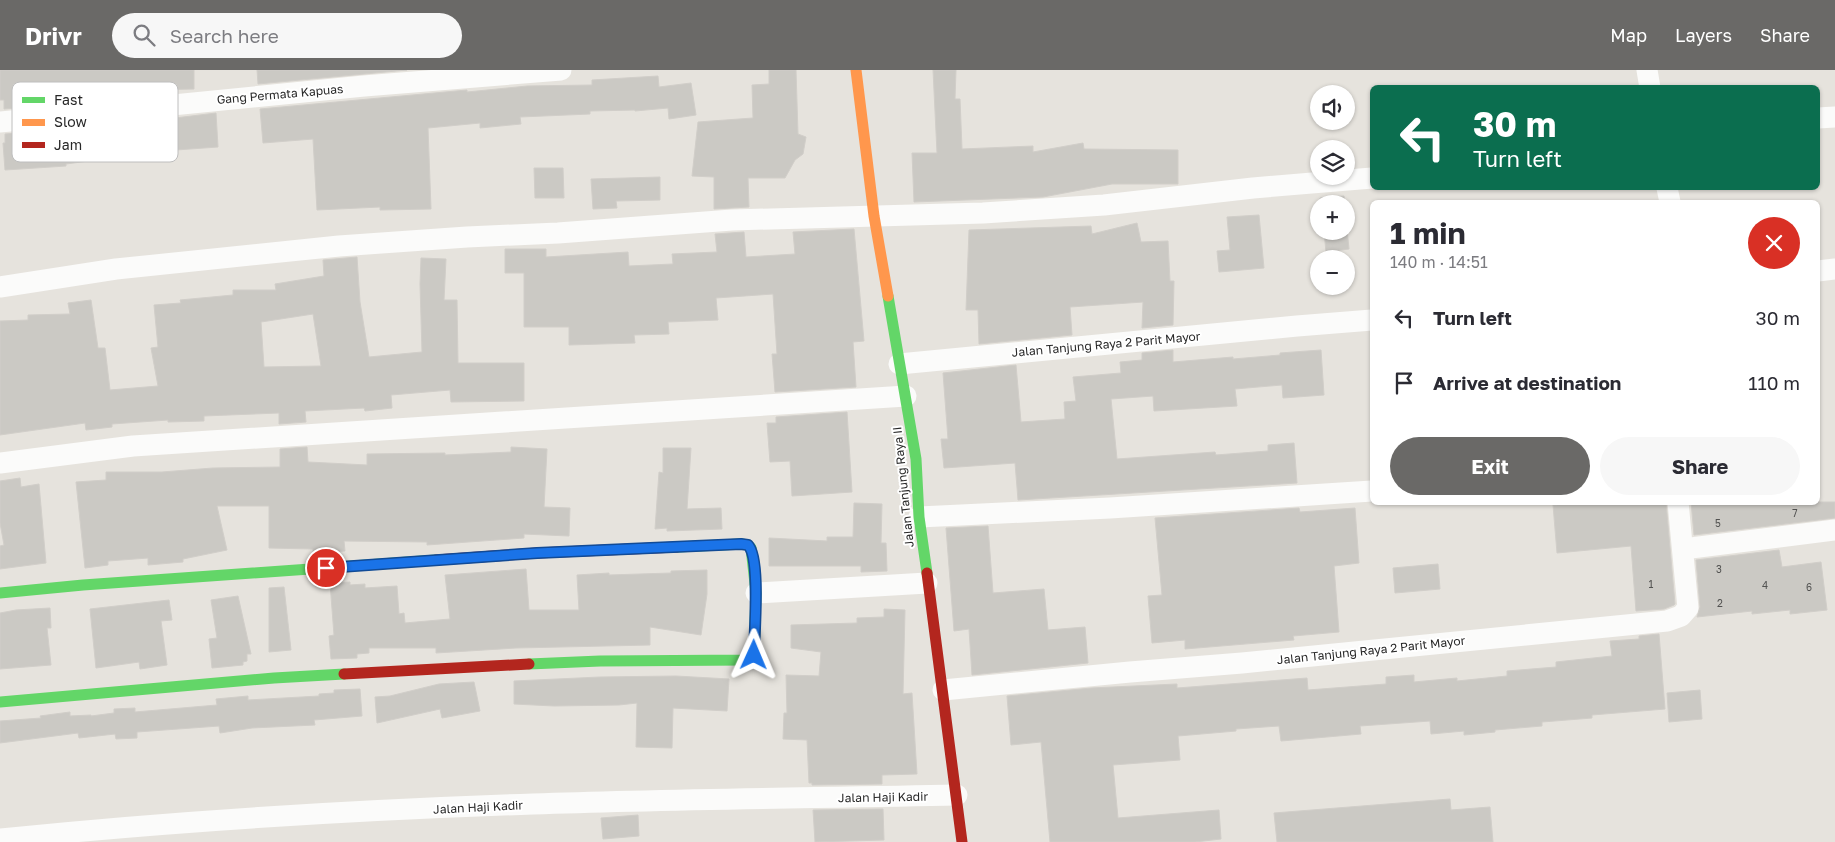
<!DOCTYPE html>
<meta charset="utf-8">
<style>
body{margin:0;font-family:"Golos Text",sans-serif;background:#f7f7f7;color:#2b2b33;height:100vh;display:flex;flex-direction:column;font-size:19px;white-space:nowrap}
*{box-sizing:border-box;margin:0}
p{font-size:16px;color:#7c7c81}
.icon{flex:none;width:28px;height:28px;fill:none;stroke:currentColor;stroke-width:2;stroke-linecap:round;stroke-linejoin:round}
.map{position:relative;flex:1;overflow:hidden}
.side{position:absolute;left:1370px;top:130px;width:450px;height:305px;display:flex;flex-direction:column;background:#fff;border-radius:8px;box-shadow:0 1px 4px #0004}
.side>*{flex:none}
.top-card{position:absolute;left:1370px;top:15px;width:450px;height:105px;border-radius:8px;box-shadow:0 1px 4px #0004;background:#0b6e4f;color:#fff;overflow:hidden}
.buttons{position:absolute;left:1310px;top:15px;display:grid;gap:10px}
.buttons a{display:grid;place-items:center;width:45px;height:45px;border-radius:50%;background:#fff;box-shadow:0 1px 4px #0004;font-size:25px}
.pin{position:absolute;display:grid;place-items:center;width:42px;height:42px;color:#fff;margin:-21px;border:2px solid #fff;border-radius:50%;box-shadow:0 1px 5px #0007}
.me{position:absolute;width:55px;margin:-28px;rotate:1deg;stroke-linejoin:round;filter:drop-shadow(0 0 4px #0008)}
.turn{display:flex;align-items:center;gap:18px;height:105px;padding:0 20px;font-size:22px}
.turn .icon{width:65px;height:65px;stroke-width:2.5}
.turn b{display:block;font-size:35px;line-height:42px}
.round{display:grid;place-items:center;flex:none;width:52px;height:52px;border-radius:26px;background:#f7f7f7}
.head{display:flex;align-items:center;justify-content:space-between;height:85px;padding:0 20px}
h1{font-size:30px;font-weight:700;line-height:38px}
.button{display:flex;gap:10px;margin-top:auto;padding:10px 20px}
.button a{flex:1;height:58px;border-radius:30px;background:#6a6967;color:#fff;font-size:20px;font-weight:700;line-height:58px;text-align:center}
.button a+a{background:#f7f7f7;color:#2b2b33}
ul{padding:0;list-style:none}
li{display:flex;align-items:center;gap:15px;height:65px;padding:0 20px}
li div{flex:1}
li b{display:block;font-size:19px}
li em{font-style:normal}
header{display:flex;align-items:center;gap:30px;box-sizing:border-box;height:70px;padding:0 25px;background:#6a6967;color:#fff}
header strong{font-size:24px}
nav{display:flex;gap:28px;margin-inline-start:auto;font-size:18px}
.search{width:350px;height:45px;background:#f7f7f7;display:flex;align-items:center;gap:12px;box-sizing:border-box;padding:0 18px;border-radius:28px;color:#7c7c81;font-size:19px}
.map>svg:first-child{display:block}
.building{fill:#cbc9c4;stroke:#d1cec9;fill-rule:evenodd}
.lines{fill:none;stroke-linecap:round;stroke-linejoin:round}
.street{stroke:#fbfbfa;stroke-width:21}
.fast{stroke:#63d668;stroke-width:11}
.slow{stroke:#ff974d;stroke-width:11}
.jam{stroke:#b3261e;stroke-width:11}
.route-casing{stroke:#114b97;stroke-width:12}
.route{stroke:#1a73e8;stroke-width:9}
.labels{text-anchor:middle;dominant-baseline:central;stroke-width:4;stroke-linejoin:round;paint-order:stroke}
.number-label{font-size:10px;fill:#525251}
.street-label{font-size:12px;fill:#282828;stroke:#fff}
.key{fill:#fff;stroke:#bebebe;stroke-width:1}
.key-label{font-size:14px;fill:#282828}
</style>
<header>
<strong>Drivr</strong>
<div class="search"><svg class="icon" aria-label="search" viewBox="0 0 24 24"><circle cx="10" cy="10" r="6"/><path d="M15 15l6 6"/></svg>Search here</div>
<nav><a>Map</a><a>Layers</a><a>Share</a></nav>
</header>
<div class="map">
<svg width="1835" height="772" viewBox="0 0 1835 772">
<rect width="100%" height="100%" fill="#e6e3dd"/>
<g class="building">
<polygon points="0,0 194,0 194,19 40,22 40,26 28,27 29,37 4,39 4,30 0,30"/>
<polygon points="257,0 407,0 258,14"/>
<polygon points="769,0 796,0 798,64 806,67 803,84 795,90 785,108 748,108 749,137 714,139 714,107 692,106 698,52 753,48 752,15 769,14"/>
<polygon points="933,0 956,0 955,29 960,29 962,79 1033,76 1033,82 1083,73 1084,79 1178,80 1178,114 1112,114 1043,127 914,132 912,83 937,83"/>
<polygon points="658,6 659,17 691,13 696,45 669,49 668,38 635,41 635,40 590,41 590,44 520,47 521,54 480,58 480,53 428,58 431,139 380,140 380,137 317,140 313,69 263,73 260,39 467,20 467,22 527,16 592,15 592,10"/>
<polygon points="216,43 218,77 162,81 161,74 95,83 96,90 66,94 66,96 5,100 3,73 5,73 5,64 29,62 29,69 77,63 77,60"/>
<polygon points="534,98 563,98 564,128 535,128"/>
<polygon points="660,107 660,130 616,131 617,138 593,139 591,109"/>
<polygon points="1344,126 1345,134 1320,134 1320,128"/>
<polygon points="1259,145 1264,198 1219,202 1217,181 1230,180 1227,147"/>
<polygon points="1346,149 1349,179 1326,182 1324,161 1346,161"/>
<polygon points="1137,153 1141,172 1168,171 1170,211 1174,211 1173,255 1142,258 1143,232 1070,237 1072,265 979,274 978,240 966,240 969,160 1091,156 1092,164"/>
<polygon points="854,159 864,271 853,272 856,317 775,322 772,284 777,284 773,224 716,228 718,250 668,252 669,264 634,265 635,273 569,275 569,257 524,257 524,203 505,203 505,179 546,179 546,187 628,182 629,196 673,194 672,184 717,182 715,164 744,162 746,187 795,184 793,162"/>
<path d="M357 187 360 232 369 287 422 282 420 214 421 188 446 189 444 230H457L458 293H524V331L451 332 450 320 391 325 392 338 365 341 364 338 305 341 306 352 279 354V343L204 346V351L168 352V350L112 354V357L86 360 85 353 0 365V251L28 250V245L70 244 68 233 91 230 98 278H105L110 320 158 316 151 278 158 277 154 235 181 233 180 230 233 225V220H276L275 214 324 206 323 190ZM313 244 321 296 264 297 261 252Z"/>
<polygon points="1173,280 1173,292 1233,287 1233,289 1280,285 1280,283 1321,280 1324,325 1283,328 1282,315 1235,319 1237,336 1154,341 1153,326 1111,329 1117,389 1215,382 1216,385 1268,381 1268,375 1294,373 1297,413 1018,430 1015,393 944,398 941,369 948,369 943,303 1016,295 1021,352 1065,349 1064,332 1076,331 1073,307 1121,303 1120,292 1142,290 1142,283"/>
<polygon points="847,342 852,422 792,426 790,391 770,392 767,353 776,353 776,347"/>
<polygon points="307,377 308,392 367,395 367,384 445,383 445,385 511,382 511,377 547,379 544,437 570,438 569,466 524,464 524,468 427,475 427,472 344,471 345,481 328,482 328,480 313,482 313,479 269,478 269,436 217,436 227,480 183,489 183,492 148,495 148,488 108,491 108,495 85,498 76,412 106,410 106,402 162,402 213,398 280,397 280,379"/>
<polygon points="663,378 691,378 687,439 721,438 722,459 667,461 667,458 655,459 659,402 663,403"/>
<polygon points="20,408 21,417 39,414 46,493 0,499 0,476 4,475 0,453 0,411"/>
<polygon points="1557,432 1666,432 1675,534 1674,535 1664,539 1636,541 1631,476 1557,483 1553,435 1557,435"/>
<polygon points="1691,432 1835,432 1835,448 1694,465"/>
<polygon points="854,433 882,434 881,473 886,473 887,501 861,502 861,496 769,496 769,468 827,471 827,467 853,467"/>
<polygon points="1299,438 1300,442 1355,438 1359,493 1334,496 1339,562 1293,566 1294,570 1185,579 1185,570 1152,573 1148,526 1162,525 1155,448"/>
<polygon points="988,456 993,523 1044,519 1048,560 1085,557 1088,593 972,605 969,559 954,561 946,458"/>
<polygon points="1779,480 1782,497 1821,492 1827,540 1790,544 1790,540 1752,544 1752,541 1697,547 1700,537 1696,490"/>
<polygon points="1438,494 1440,519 1395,523 1393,498"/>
<polygon points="526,499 529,540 579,540 577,505 609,503 609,505 671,503 671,501 707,500 707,524 701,565 650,557 650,575 516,578 436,583 436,578 369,578 369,583 357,584 357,588 331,589 329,566 334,565 330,513 350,512 350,515 365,514 365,518 397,516 399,544 404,543 405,553 450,549 445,505"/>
<polygon points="284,517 291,580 269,582 269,518"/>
<polygon points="238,526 251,584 247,584 247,591 243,592 243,595 212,598 209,569 217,568 211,530"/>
<polygon points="169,530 172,550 161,551 167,595 140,599 139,592 96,598 90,539"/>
<polygon points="50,538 51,558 47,558 51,595 0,599 0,543 16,540"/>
<polygon points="884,539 905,540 903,624 912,623 917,704 882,705 882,714 812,715 812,713 809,713 807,670 783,669 784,643 787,643 786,605 819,606 821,582 791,578 791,555 857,553 857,548 884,547"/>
<polygon points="1659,564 1665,639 1592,645 1592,648 1542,652 1542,656 1495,660 1495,662 1464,665 1464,661 1431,664 1430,651 1360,656 1361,664 1281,671 1279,656 1236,659 1236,661 1178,666 1180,690 1113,695 1118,748 1219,740 1221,769 1195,772 1050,772 1041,672 1011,675 1007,626 1091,618 1177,614 1177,618 1307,608 1308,620 1386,614 1386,607 1414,605 1414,612 1457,608 1457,611 1507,606 1507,601 1556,597 1556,592 1612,586 1610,571 1639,569 1639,566"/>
<polygon points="676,606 729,609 727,641 673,638 672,678 636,677 637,633 619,635 554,636 514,634 514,611 600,607"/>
<polygon points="474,612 480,641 442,648 440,639 377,653 375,627 390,626 439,614"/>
<polygon points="360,619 362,646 314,650 315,655 252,658 220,663 219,656 137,662 137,668 116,669 115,664 79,668 78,663 0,673 0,651 41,648 40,646 70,642 70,646 91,645 91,646 114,643 114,639 135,638 135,642 217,635 216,629 248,626 248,630 319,626 319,624 334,623 334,620"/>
<polygon points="1700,620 1702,649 1669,652 1667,623"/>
<polygon points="1450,729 1451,740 1490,737 1493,772 1277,772 1274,743"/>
<polygon points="883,739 884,770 815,772 813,740"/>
<polygon points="638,745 639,766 603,769 601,748"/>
</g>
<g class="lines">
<g class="street">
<polyline points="1647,0 1650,18"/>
<polyline points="1818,48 1835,47"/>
<polyline points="0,52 364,16 561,0"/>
<polyline points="1667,118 1670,132"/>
<polyline points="1818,201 1835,199"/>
<polyline points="0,217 116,199 339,176 467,167 558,163 732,150 983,143 1104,135 1253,118 1372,108"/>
<polyline points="899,294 1297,256 1372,250"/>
<polyline points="0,393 133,376 906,326"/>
<polyline points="919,447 1110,438 1372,421"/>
<polyline points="1683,479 1835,460"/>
<polyline points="756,523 927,513"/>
<polyline points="943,620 1130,602 1242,593 1667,551 1681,546 1688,538 1678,432"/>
<path d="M0 769C177 751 355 740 533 734 674 729 816 728 957 725"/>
</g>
<g class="fast">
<polyline points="888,226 916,389 919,447 927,503"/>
<polyline points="0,523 83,515 436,490"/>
<polyline points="529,594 600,591 749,590 754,585 756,523 751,478 748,475 741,474 677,477"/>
<polyline points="0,632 274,608 344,604"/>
</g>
<polyline class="slow" points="856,0 874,146 888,226"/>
<g class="jam">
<polyline points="436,490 537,483 677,477"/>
<polyline points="927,503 962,772"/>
<polyline points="344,604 529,594"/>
</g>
</g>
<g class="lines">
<g class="route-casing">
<path id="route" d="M326 498 537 483 741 474 748 475C761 488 754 565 754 585"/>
</g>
<use href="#route" class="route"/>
</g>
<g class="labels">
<g class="number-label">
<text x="1795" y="443">7</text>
<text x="1718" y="453">5</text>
<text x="1719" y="499">3</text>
<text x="1651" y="514">1</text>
<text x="1765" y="515">4</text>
<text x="1809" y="517">6</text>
<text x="1720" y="533">2</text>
</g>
<g class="street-label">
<text transform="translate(280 24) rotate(-5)">Gang Permata Kapuas</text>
<text transform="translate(1106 274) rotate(-5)">Jalan Tanjung Raya 2 Parit Mayor</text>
<text transform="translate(903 417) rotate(-96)">Jalan Tanjung Raya II</text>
<text transform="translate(1371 580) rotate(-6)">Jalan Tanjung Raya 2 Parit Mayor</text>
<text transform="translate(883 727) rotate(-1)">Jalan Haji Kadir</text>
<text transform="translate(478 737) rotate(-3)">Jalan Haji Kadir</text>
</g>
</g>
<rect x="12" y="12" width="166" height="80" rx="8" class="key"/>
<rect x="22" y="27" width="23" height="6" fill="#63d668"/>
<rect x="22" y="49" width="23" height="7" fill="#ff974d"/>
<rect x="22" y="72" width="23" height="6" fill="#b3261e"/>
<g class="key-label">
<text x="54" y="35">Fast</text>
<text x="54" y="57">Slow</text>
<text x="54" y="80">Jam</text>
</g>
</svg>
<div class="buttons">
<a><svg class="icon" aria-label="sound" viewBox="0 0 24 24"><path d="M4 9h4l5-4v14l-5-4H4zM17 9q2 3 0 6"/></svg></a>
<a><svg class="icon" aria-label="layers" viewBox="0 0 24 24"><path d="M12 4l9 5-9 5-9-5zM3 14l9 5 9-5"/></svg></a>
<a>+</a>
<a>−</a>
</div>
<div class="pin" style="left:326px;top:498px;background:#d93025"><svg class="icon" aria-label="arrive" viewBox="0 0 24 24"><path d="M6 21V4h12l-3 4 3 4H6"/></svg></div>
<svg class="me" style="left:754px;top:585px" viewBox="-20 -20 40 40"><path d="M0-17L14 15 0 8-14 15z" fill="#1a73e8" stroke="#fff" stroke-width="4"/></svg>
<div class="top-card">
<div class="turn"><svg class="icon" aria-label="left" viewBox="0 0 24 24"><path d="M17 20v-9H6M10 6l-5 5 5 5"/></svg><div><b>30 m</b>Turn left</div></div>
</div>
<section class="side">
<div class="head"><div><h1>1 min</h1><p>140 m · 14:51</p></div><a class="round" style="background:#d93025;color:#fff"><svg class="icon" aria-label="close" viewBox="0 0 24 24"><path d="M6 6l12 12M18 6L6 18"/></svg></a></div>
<ul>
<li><svg class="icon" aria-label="left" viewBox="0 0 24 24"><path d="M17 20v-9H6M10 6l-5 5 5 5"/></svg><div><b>Turn left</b></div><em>30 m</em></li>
<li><svg class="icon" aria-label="arrive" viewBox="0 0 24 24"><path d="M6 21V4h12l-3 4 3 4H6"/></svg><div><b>Arrive at destination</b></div><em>110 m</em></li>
</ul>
<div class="button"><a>Exit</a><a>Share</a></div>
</section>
</div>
